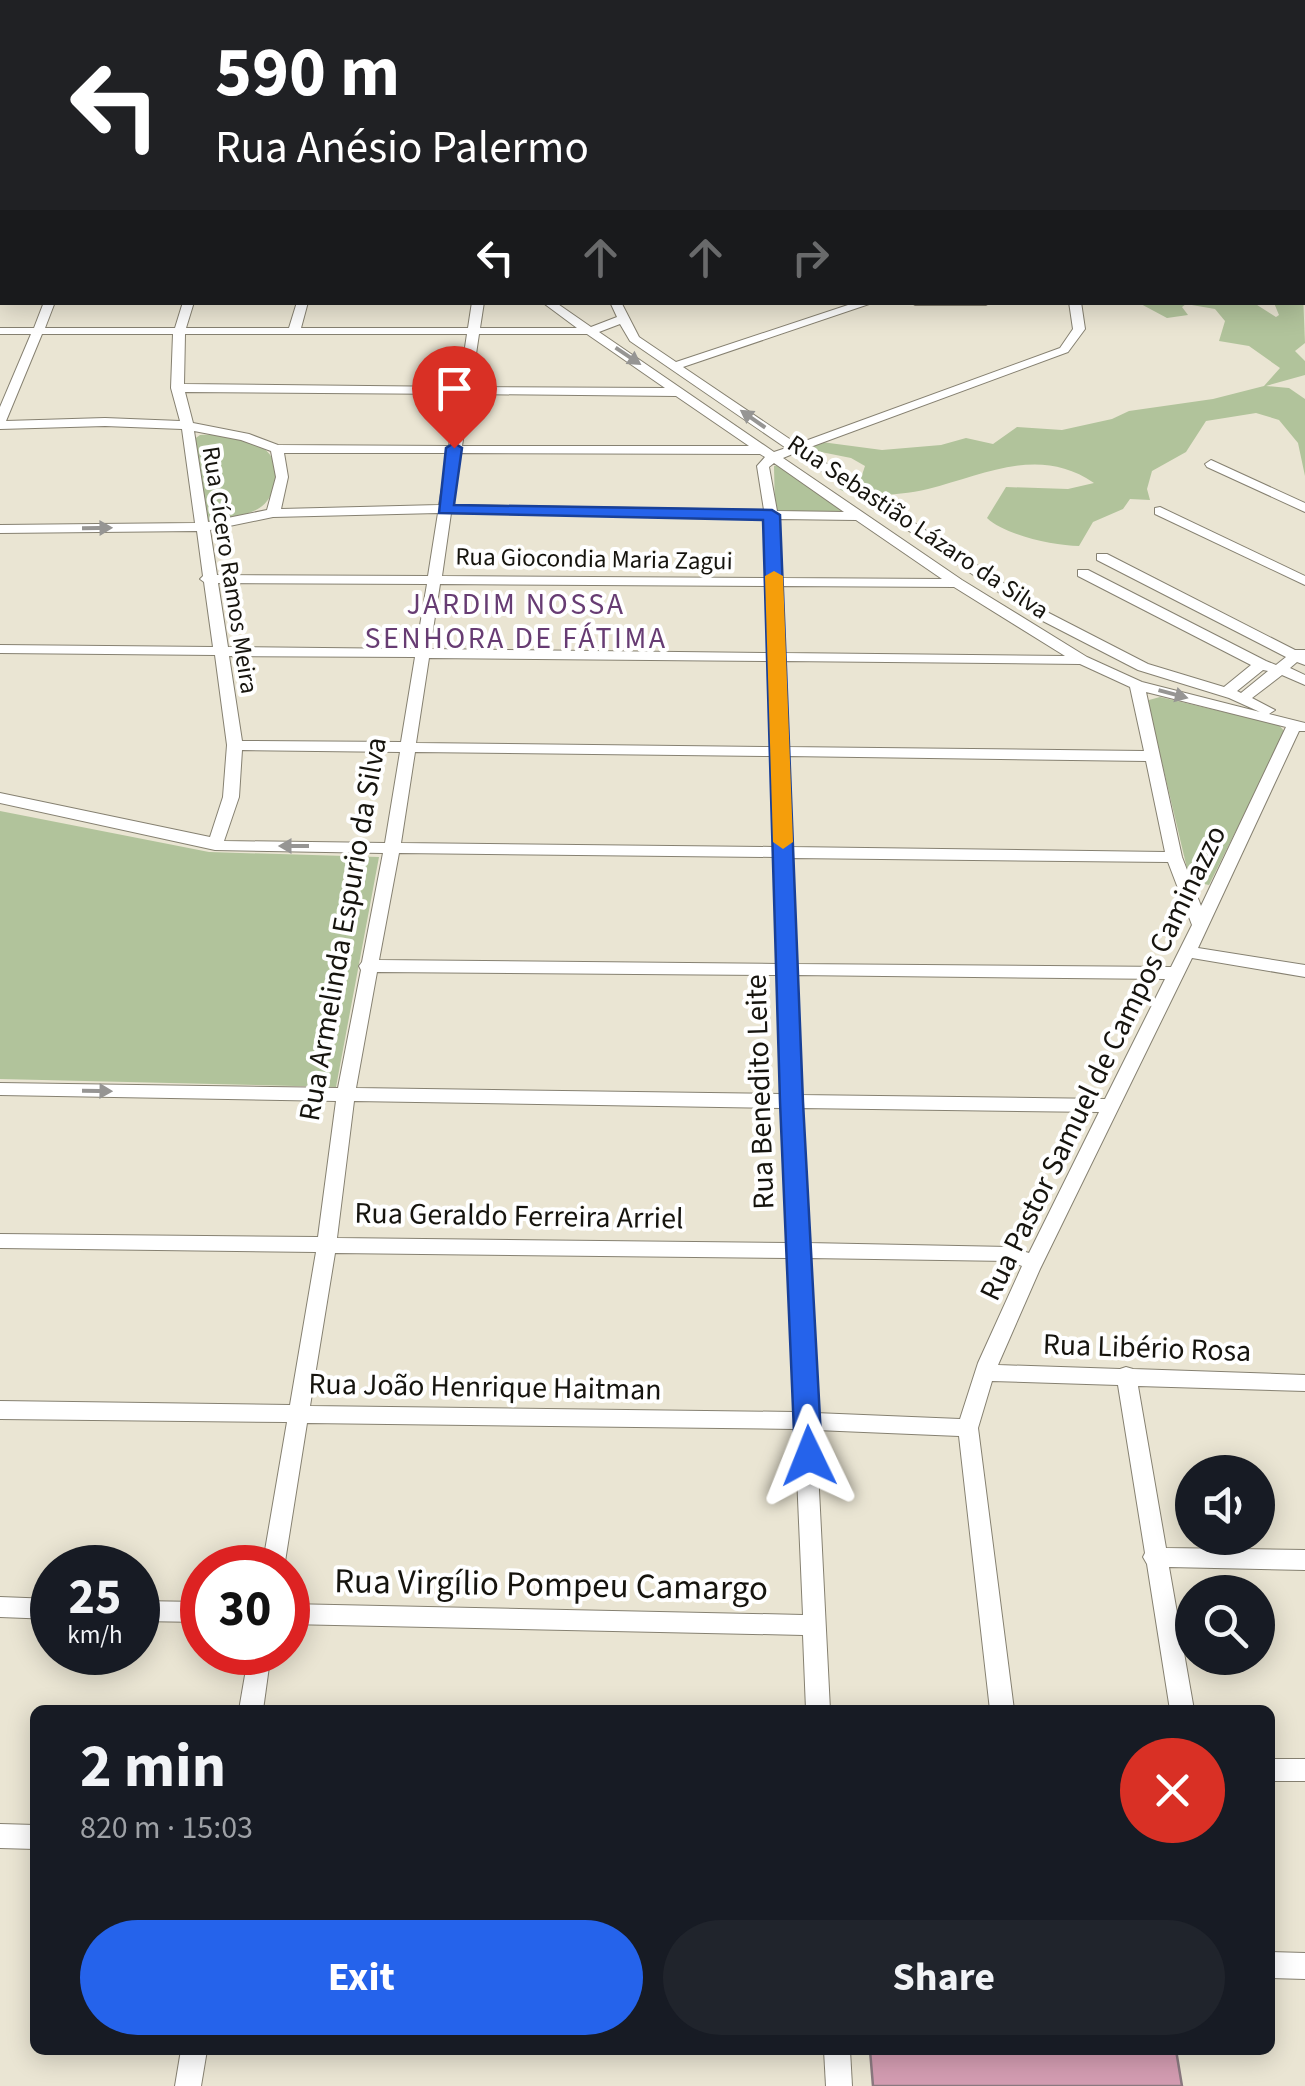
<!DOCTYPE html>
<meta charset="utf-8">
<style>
body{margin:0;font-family:"Source Sans 3",sans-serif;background:#20242c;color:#f1f3f6;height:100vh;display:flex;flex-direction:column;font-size:38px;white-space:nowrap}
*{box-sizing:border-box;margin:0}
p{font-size:32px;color:#9ea1a6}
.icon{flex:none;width:55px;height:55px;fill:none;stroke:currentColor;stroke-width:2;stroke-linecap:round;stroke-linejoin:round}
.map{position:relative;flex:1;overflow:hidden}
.sheet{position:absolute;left:30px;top:1705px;width:1245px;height:350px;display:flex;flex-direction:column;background:#171b24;border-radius:15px;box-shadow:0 5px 25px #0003}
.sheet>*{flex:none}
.banner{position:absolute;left:0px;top:0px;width:1305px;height:305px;box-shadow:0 5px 25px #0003;background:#202124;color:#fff;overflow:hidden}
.tools{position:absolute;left:1175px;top:1455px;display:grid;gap:20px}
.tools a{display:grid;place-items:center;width:100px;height:100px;border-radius:50%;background:#171b24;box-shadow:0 5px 25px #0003;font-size:50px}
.speed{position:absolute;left:30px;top:1545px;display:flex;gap:20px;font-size:50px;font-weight:700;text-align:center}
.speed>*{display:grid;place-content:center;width:130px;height:130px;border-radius:50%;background:#171b24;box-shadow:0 5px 25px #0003;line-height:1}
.speed small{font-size:25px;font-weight:400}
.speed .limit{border:15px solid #d22;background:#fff;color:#111}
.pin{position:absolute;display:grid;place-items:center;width:85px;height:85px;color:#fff;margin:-102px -42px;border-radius:50% 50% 50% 0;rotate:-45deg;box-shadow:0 0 10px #0007}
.pin .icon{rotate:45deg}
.me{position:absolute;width:110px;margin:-55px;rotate:358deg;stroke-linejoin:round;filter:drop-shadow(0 0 8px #0008)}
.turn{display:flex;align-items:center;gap:35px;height:210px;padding:0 50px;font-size:45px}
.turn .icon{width:130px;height:130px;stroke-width:2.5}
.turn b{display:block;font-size:70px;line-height:85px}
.lanes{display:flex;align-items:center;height:95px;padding:0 50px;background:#0003;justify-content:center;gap:50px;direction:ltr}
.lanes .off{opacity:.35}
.round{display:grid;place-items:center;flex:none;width:105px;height:105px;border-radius:52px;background:#20242c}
.headline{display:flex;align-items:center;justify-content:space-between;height:170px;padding:0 50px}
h1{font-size:60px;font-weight:700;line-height:75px}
.button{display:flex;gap:20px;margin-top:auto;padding:20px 50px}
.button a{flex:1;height:115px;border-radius:60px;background:#2563eb;color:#fff;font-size:40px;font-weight:700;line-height:115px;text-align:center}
.button a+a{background:#20242c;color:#f1f3f6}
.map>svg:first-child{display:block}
.green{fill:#b1c39b}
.building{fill:#d39cb1;stroke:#8b7980;stroke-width:2.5}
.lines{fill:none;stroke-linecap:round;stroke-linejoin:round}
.minor-casing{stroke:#868171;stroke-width:2}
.minor{fill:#fff;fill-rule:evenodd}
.oneway{fill:#969593}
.route{fill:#2563eb;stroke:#184099;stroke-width:2.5}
.slow{fill:#f59e0b}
.labels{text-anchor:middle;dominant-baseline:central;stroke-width:8;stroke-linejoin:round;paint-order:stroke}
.far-street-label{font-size:25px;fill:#16140e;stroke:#fff}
.far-quarter-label{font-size:30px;letter-spacing:2.5px;fill:#673c73;stroke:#fff}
.street-label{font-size:30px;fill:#16140e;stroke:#fff}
.near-street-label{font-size:35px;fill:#16140e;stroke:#fff}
</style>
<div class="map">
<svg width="1305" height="2086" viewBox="0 0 1305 2086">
<rect width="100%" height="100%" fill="#eae5d3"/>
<g class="green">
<path d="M1303 294 1305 343 1295 351 1305 361V375L1266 386 1289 388 1305 399V476L1298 443 1279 420 1256 413 1206 421 1186 452 1152 471 1147 489 1150 500 1130 499 1123 509 1093 522 1079 546C1054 546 1005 535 987 518L1006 487 1068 489 1094 483C1039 445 985 475 928 489 903 495 875 496 849 494L839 489 860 481 865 466 851 458 801 448 814 441 882 450 941 445 966 438 993 444 1017 427 1062 430 1112 419 1129 411 1213 399 1264 386 1280 368 1249 346 1219 341 1225 321 1215 309 1186 304 1182 307 1188 315 1167 318 1139 303H1254L1276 317 1279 315 1274 303 1302 302Z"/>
<path d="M200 435C235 433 286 441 274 486 268 508 255 512 234 517 224 520 215 523 204 520L193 440Z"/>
<polygon points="777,465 845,512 845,513 775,511 774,466"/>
<polygon points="1160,697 1279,725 1285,732 1209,885 1190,881 1148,704 1149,700"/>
<polygon points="0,811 209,852 379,857 336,1087 0,1079"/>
</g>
<polygon class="building" points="870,2050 1176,2050 1182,2086 873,2086"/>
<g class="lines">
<g class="minor-casing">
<g id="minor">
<polygon points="2,11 2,17 0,18 0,12"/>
<polygon points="0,50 2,51 2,57 0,56"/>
<rect x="0" y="133" width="2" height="6"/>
<polygon points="0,150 2,151 2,169 0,169"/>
<rect x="0" y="202" width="2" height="6"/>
<rect x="0" y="244" width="2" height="6"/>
<path d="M44 302H55L45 328H175L183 302H194L186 328H289L297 302H308L301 328H468L472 302H484L480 328H577L542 302H555L591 327 617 317 610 302H621L639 337 676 362 857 302H875L683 367 797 444 1060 348 1073 329 1069 302H1081L1085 329 1068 352 805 449 1045 611 1148 664 1224 687 1251 665 1078 576V570H1088L1266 661 1276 665 1286 657 1097 560V554H1107L1295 650H1305V665L1297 662 1290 668 1305 675V685L1282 675 1252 698 1275 710 1269 714 1305 723V731H1299L1198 948 1305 965V977L1192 958 1040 1269 998 1365 1120 1369 1126 1367 1133 1369 1305 1375V1391L1138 1386 1166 1548 1305 1550V1570L1169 1567 1194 1710H1170L1147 1564 1143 1557 1145 1553 1118 1385 992 1381 978 1428 1014 1710H990L959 1436 816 1430 830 1710H806L803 1635 288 1624V1604L803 1615 795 1429 307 1423 284 1568H262L287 1422 0 1419V1401L290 1405 316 1252 0 1248V1234L318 1237 336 1101 0 1095V1083L338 1088 361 970 359 966 362 962 383 853 215 850 0 803V793L210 837 223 797 227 745 215 655 0 653V645L213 647 204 582 200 579 203 576 197 531 0 533V525L195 523 182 429 105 426 0 429V407L31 334H0V328H34ZM620 324 630 341 786 448 774 452 599 332ZM42 334H173L171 388 180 421 105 418 6 421ZM185 334H467L459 387 184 384ZM479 334H587L665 388 471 387ZM185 392 457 394 449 446 278 445 249 434 193 423ZM470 394 676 396 749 446H462ZM194 431 241 440 271 451 276 477 267 510 208 522ZM284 453H448L439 505 281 509 288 477ZM460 453 760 454 765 457 757 466 764 510 452 505ZM795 453 1035 617 1138 670 1229 698 1260 712 1142 682 1087 657 962 580 783 458ZM774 463 844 512 777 511 769 467ZM438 513 428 576 217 575 210 530 273 517ZM451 513 765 518 766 578 442 576ZM778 519 856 520 942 579 780 578ZM218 583 427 584 416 649 228 647ZM440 584 767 586 769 653 430 649ZM780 586 954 587 1065 656 783 653ZM229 656 415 657 401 742 242 741ZM429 658 769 661 771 747 416 743ZM783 661 1080 664 1130 687 1144 751 786 747ZM1263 670 1268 671 1241 693 1237 691ZM1146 692 1286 727 1201 906 1182 857ZM242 750 400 752 385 843 224 841 239 797ZM415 752 772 756 774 847 401 843ZM787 756 1146 761 1165 852 790 847ZM399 853 775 857 778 964 379 960ZM791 858 1168 862 1192 925 1171 967 795 964ZM377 972 778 975 782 1094 356 1088ZM795 975 1165 979 1105 1099 800 1095ZM354 1101 782 1108 788 1243 337 1238ZM800 1108 1099 1112 1029 1253 1009 1247 807 1243ZM335 1253 788 1258 794 1412 310 1406ZM808 1258 1009 1261 1022 1266 978 1363 960 1419 815 1413Z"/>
<polygon points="910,302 991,302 986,305 915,305"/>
<polygon points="1211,460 1305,503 1305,512 1207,467 1205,464"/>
<polygon points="1160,507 1305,576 1305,585 1155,514 1155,508"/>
<polygon points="0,1597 52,1599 52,1619 0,1617"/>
<polygon points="138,1601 202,1602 202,1622 138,1621"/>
<polygon points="249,1652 271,1652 263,1710 239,1710"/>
<rect x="1270" y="1759" width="35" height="22"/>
<polygon points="0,1824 35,1825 35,1849 0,1848"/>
<polygon points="1270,1952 1305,1953 1305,1979 1270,1978"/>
<polygon points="181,2050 207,2050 201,2086 175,2086"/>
<polygon points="824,2050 850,2050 852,2086 826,2086"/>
</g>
</g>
<use href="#minor" class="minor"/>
</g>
<defs><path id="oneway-solid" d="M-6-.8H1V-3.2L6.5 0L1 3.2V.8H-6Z" transform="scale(2.5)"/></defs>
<g class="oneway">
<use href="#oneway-solid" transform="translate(628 356) rotate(34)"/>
<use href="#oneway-solid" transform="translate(753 419) rotate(-145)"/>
<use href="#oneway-solid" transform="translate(97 528) rotate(-1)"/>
<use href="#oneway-solid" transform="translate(1173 694) rotate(15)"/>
<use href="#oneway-solid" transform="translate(294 846) rotate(-180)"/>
<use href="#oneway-solid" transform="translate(97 1091) rotate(1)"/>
</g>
<polygon class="route" points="454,443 462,448 454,505 772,510 780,515 803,1102 822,1456 818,1464 809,1467 799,1464 795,1456 780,1102 763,520 439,513 446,448"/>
<polygon class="slow" points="774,571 783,576 793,842 783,849 773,842 765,576"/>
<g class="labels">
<g class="far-street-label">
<text transform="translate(918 527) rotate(34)">Rua Sebastião Lázaro da Silva</text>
<text transform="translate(594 559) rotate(1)">Rua Giocondia Maria Zagui</text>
<text transform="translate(230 570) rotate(81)">Rua Cícero Ramos Meira</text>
</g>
<g class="far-quarter-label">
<text x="516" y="604">JARDIM NOSSA<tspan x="516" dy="34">SENHORA DE FÁTIMA</tspan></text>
</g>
<g class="street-label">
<text transform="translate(343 929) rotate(-80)">Rua Armelinda Espurio da Silva</text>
<text transform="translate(1103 1063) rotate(-64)">Rua Pastor Samuel de Campos Caminazzo</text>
<text transform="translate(760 1092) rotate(-92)">Rua Benedito Leite</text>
<text transform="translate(519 1216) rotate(1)">Rua Geraldo Ferreira Arriel</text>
<text transform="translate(1147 1348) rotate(2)">Rua Libério Rosa</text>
<text transform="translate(485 1387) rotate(1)">Rua João Henrique Haitman</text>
</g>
<g class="near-street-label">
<text transform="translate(551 1585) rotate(1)">Rua Virgílio Pompeu Camargo</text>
</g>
</g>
</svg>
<div class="tools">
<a><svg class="icon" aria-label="sound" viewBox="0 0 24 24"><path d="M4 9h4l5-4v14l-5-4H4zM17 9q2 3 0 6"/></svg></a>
<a><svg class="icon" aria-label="search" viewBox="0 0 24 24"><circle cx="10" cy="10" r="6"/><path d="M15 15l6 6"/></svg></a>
</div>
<div class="speed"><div>25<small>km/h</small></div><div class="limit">30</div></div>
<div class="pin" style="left:454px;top:448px;background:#d93025"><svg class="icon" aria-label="arrive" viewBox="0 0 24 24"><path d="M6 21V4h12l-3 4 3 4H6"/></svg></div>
<svg class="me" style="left:809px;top:1456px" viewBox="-20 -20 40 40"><path d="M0-17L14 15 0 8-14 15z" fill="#2563eb" stroke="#fff" stroke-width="4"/></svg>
<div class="banner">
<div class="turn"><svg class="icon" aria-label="left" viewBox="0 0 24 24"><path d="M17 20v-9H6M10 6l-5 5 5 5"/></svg><div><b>590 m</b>Rua Anésio Palermo</div></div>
<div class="lanes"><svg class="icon" aria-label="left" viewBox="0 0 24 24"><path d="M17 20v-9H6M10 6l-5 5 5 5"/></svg><svg class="icon off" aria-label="ahead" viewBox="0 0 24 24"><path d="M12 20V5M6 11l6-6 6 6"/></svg><svg class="icon off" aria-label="ahead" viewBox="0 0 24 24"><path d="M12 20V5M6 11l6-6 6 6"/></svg><svg class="icon off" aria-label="right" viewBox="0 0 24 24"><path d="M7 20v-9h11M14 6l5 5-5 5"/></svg></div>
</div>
<section class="sheet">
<div class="headline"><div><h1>2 min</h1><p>820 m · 15:03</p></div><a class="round" style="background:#d93025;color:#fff"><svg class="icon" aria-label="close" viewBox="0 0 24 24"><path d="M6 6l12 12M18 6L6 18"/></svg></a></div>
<div class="button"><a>Exit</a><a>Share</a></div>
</section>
</div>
